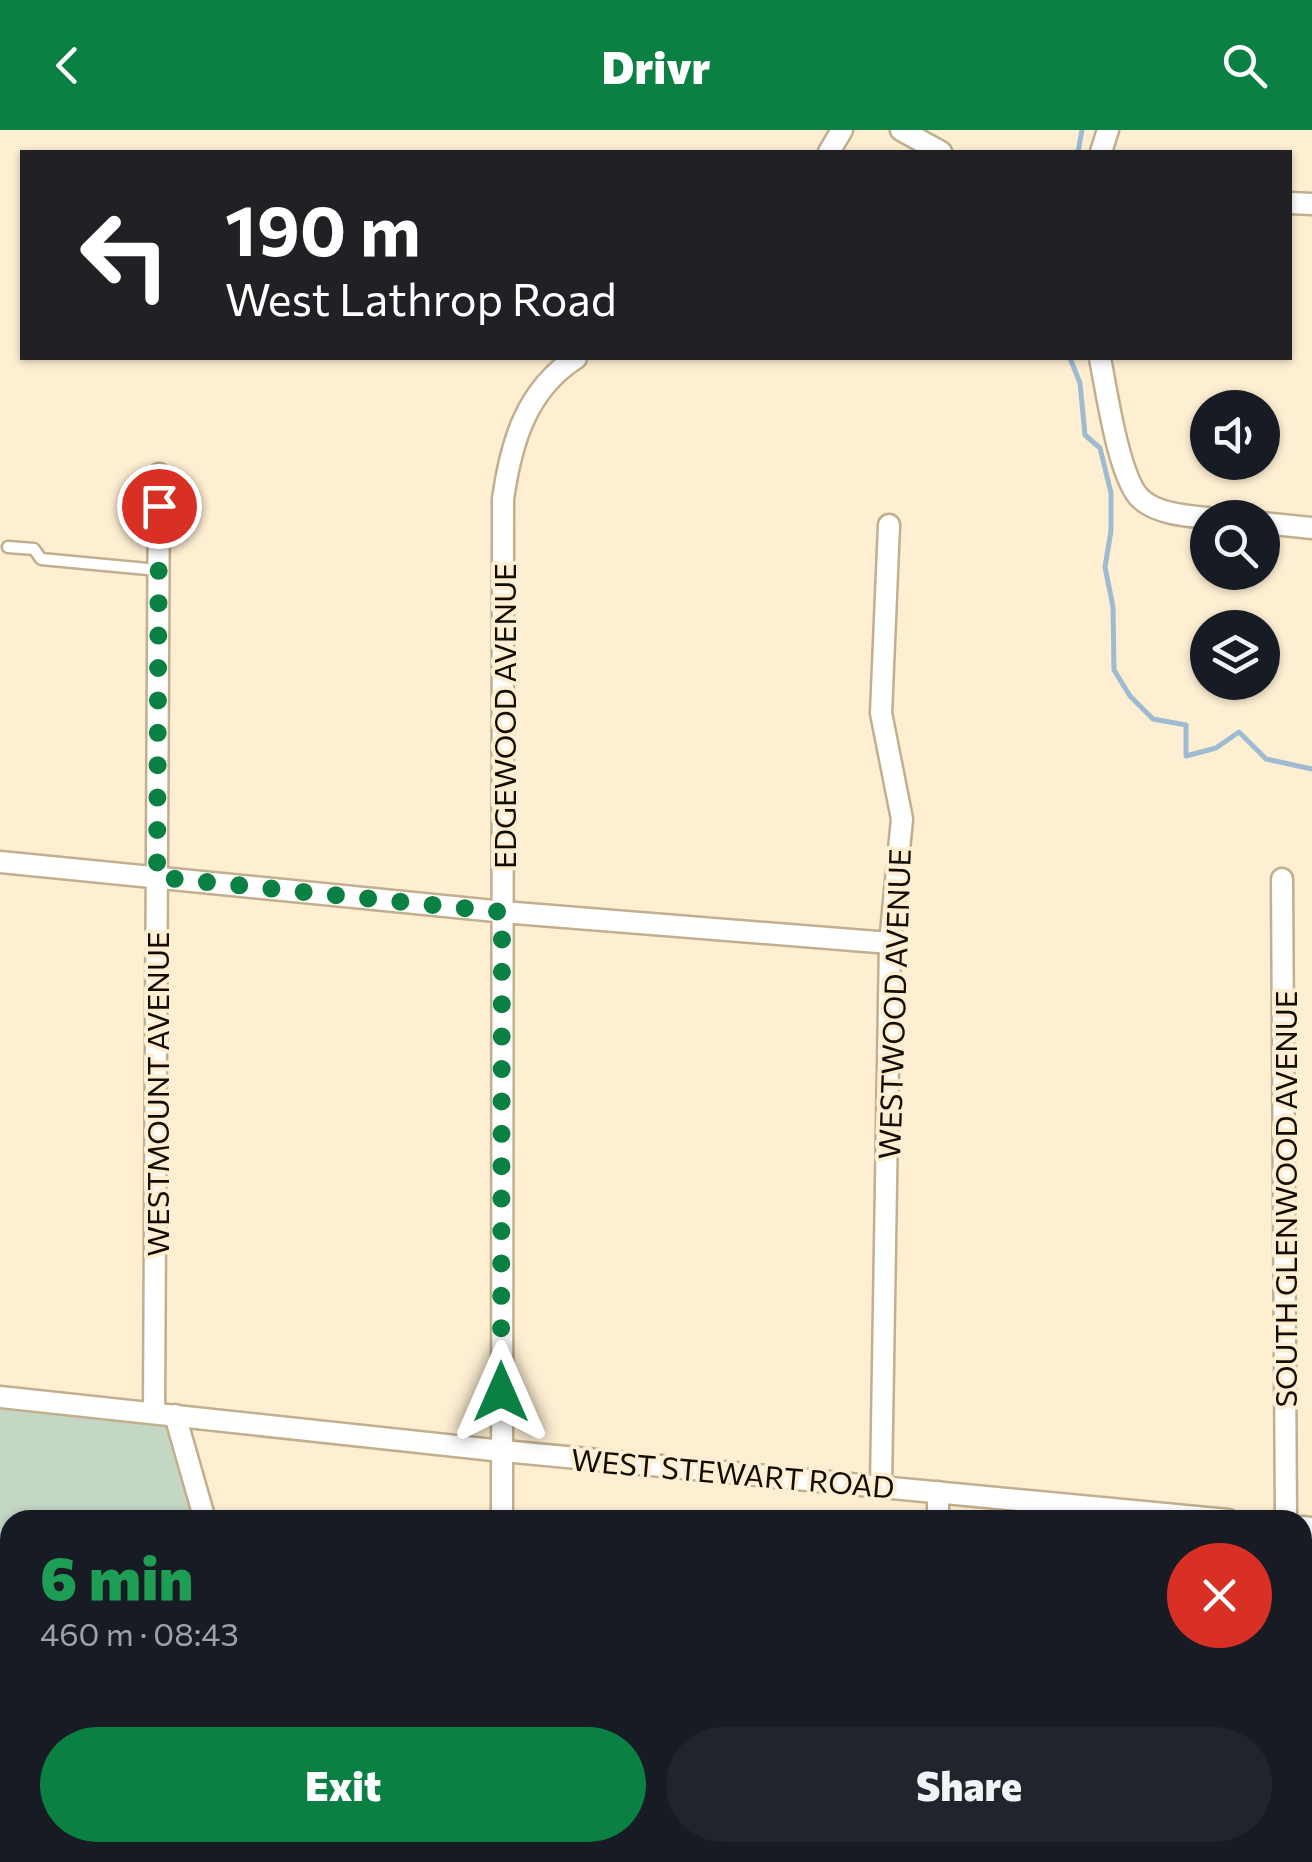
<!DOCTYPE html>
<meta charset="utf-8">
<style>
body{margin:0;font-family:Commissioner,sans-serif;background:#20242c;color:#f1f3f6;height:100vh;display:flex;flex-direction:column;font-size:38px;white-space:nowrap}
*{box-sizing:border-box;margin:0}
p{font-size:32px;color:#9ea1a6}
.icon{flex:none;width:55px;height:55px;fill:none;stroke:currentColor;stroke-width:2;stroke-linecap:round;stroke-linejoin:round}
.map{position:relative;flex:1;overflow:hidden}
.panel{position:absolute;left:0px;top:1380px;width:1312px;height:352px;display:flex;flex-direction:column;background:#171b24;border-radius:30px 30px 0 0;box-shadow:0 2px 8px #0004}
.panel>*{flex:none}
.banner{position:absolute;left:20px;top:20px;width:1272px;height:210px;border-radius:0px;box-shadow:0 2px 8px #0004;background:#202124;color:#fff;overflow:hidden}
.tools{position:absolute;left:1190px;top:260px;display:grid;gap:20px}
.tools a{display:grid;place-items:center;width:90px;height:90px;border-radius:50%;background:#171b24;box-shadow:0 2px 8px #0004;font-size:50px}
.pin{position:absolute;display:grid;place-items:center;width:85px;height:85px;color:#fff;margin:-42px;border:5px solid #fff;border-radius:50%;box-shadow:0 2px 10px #0007}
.me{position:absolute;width:110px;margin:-55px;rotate:0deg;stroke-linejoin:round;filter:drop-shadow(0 0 8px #0008)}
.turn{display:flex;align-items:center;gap:35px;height:210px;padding:0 40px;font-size:45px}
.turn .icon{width:130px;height:130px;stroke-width:2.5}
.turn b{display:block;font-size:70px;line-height:85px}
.round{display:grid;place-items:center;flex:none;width:105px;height:105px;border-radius:52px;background:#20242c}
.head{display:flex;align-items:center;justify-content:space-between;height:170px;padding:0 40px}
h1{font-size:60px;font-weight:800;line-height:75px;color:#1e9e55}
.action{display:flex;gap:20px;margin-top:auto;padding:20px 40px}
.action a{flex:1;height:115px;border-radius:60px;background:#0b8043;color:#fff;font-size:40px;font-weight:800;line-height:115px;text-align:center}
.action a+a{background:#20242c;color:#f1f3f6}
header{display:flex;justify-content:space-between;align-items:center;height:130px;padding:0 40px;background:#0b8043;color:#fff;font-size:45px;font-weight:800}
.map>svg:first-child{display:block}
.green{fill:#c3d7c4}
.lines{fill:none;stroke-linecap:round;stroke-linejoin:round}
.stream{stroke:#9ebbd1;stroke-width:5}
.lane-casing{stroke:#c1af8e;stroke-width:15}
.street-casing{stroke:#c1af8e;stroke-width:25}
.lane{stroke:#fff;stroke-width:10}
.street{stroke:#fff;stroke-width:20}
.route{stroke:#0b8043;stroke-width:18;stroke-dasharray:0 32.4}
.labels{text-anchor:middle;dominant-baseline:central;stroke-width:8;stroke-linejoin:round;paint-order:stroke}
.street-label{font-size:30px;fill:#130d03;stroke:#feefd3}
</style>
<header><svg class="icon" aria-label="back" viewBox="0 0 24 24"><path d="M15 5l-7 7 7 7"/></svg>Drivr<svg class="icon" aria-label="search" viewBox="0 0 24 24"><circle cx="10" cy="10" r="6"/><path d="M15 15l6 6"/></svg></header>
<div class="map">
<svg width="1312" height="1732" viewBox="0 0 1312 1732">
<rect width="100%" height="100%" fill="#feefd3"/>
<g class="green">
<polygon points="0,1267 175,1285 203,1390 10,1390 10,1659 0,1637"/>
<polygon points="215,1722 216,1732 13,1732 12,1723"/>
</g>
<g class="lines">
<g class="stream">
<polyline points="1078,22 1082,0"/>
<polyline points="1070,228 1080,253 1085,305 1100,318 1111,363 1111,401 1105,437 1113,477 1114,540 1130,566 1153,589 1186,595 1186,626 1216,618 1239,602 1266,629 1312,639"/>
</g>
<g class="lane-casing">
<polyline id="lane" points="8,417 34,419 41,429 158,440"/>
</g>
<g class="street-casing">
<g id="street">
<polyline points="901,0 941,22"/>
<polyline points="829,22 842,0"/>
<polyline points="1101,22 1108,0"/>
<polyline points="1290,73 1312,74"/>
<path d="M1100 228C1106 258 1119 350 1141 369 1157 384 1188 386 1208 388"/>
<polyline points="1262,393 1312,398"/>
<polyline points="0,732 515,783 890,813"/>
<polyline points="1282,749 1286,1390"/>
<polyline points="0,1267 493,1320 1228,1390"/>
<polyline points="154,1283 159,344"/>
<polyline points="175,1285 205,1390"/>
<polyline points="881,1356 890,813 902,689 881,583 889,395"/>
<polyline points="938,1362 938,1390"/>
<path d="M502 1390 503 369C511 313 526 260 576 228"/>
<polyline points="1302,1397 1312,1398"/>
<polyline points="0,1640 10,1666"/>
<polyline points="217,1722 217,1732"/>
<polyline points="504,1722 504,1732"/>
<polyline points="939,1722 939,1732"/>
<polyline points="1286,1722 1286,1732"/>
<polyline points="17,1732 18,1722"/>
</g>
</g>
<use href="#lane" class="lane"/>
<use href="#street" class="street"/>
</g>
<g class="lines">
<polyline class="route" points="159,376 157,747 502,782 501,1262"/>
</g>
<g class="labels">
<g class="street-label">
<text transform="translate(503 586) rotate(-90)">EDGEWOOD AVENUE</text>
<text transform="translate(893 874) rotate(-88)">WESTWOOD AVENUE</text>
<text transform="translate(156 964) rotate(-90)">WESTMOUNT AVENUE</text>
<text transform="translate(1284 1069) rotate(-90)">SOUTH GLENWOOD AVENUE</text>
<text transform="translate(733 1342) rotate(5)">WEST STEWART ROAD</text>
</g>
</g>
</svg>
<div class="tools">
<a><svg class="icon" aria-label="sound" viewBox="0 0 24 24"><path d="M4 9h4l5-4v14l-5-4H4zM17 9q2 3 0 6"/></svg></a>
<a><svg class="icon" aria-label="search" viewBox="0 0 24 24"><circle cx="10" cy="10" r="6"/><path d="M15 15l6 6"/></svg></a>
<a><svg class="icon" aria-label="layers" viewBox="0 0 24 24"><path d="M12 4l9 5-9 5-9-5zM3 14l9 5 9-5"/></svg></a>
</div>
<div class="pin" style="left:159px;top:376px;background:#d93025"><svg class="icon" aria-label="arrive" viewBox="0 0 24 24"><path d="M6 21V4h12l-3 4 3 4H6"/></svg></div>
<svg class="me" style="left:501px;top:1262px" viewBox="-20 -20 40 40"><path d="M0-17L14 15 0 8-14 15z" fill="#0b8043" stroke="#fff" stroke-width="4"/></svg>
<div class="banner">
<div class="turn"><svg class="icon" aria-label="left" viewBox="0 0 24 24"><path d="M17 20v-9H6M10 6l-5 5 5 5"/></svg><div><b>190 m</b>West Lathrop Road</div></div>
</div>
<section class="panel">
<div class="head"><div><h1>6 min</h1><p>460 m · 08:43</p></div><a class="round" style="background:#d93025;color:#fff"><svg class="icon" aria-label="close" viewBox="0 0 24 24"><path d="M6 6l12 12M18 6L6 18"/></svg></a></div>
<div class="action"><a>Exit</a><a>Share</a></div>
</section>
</div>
